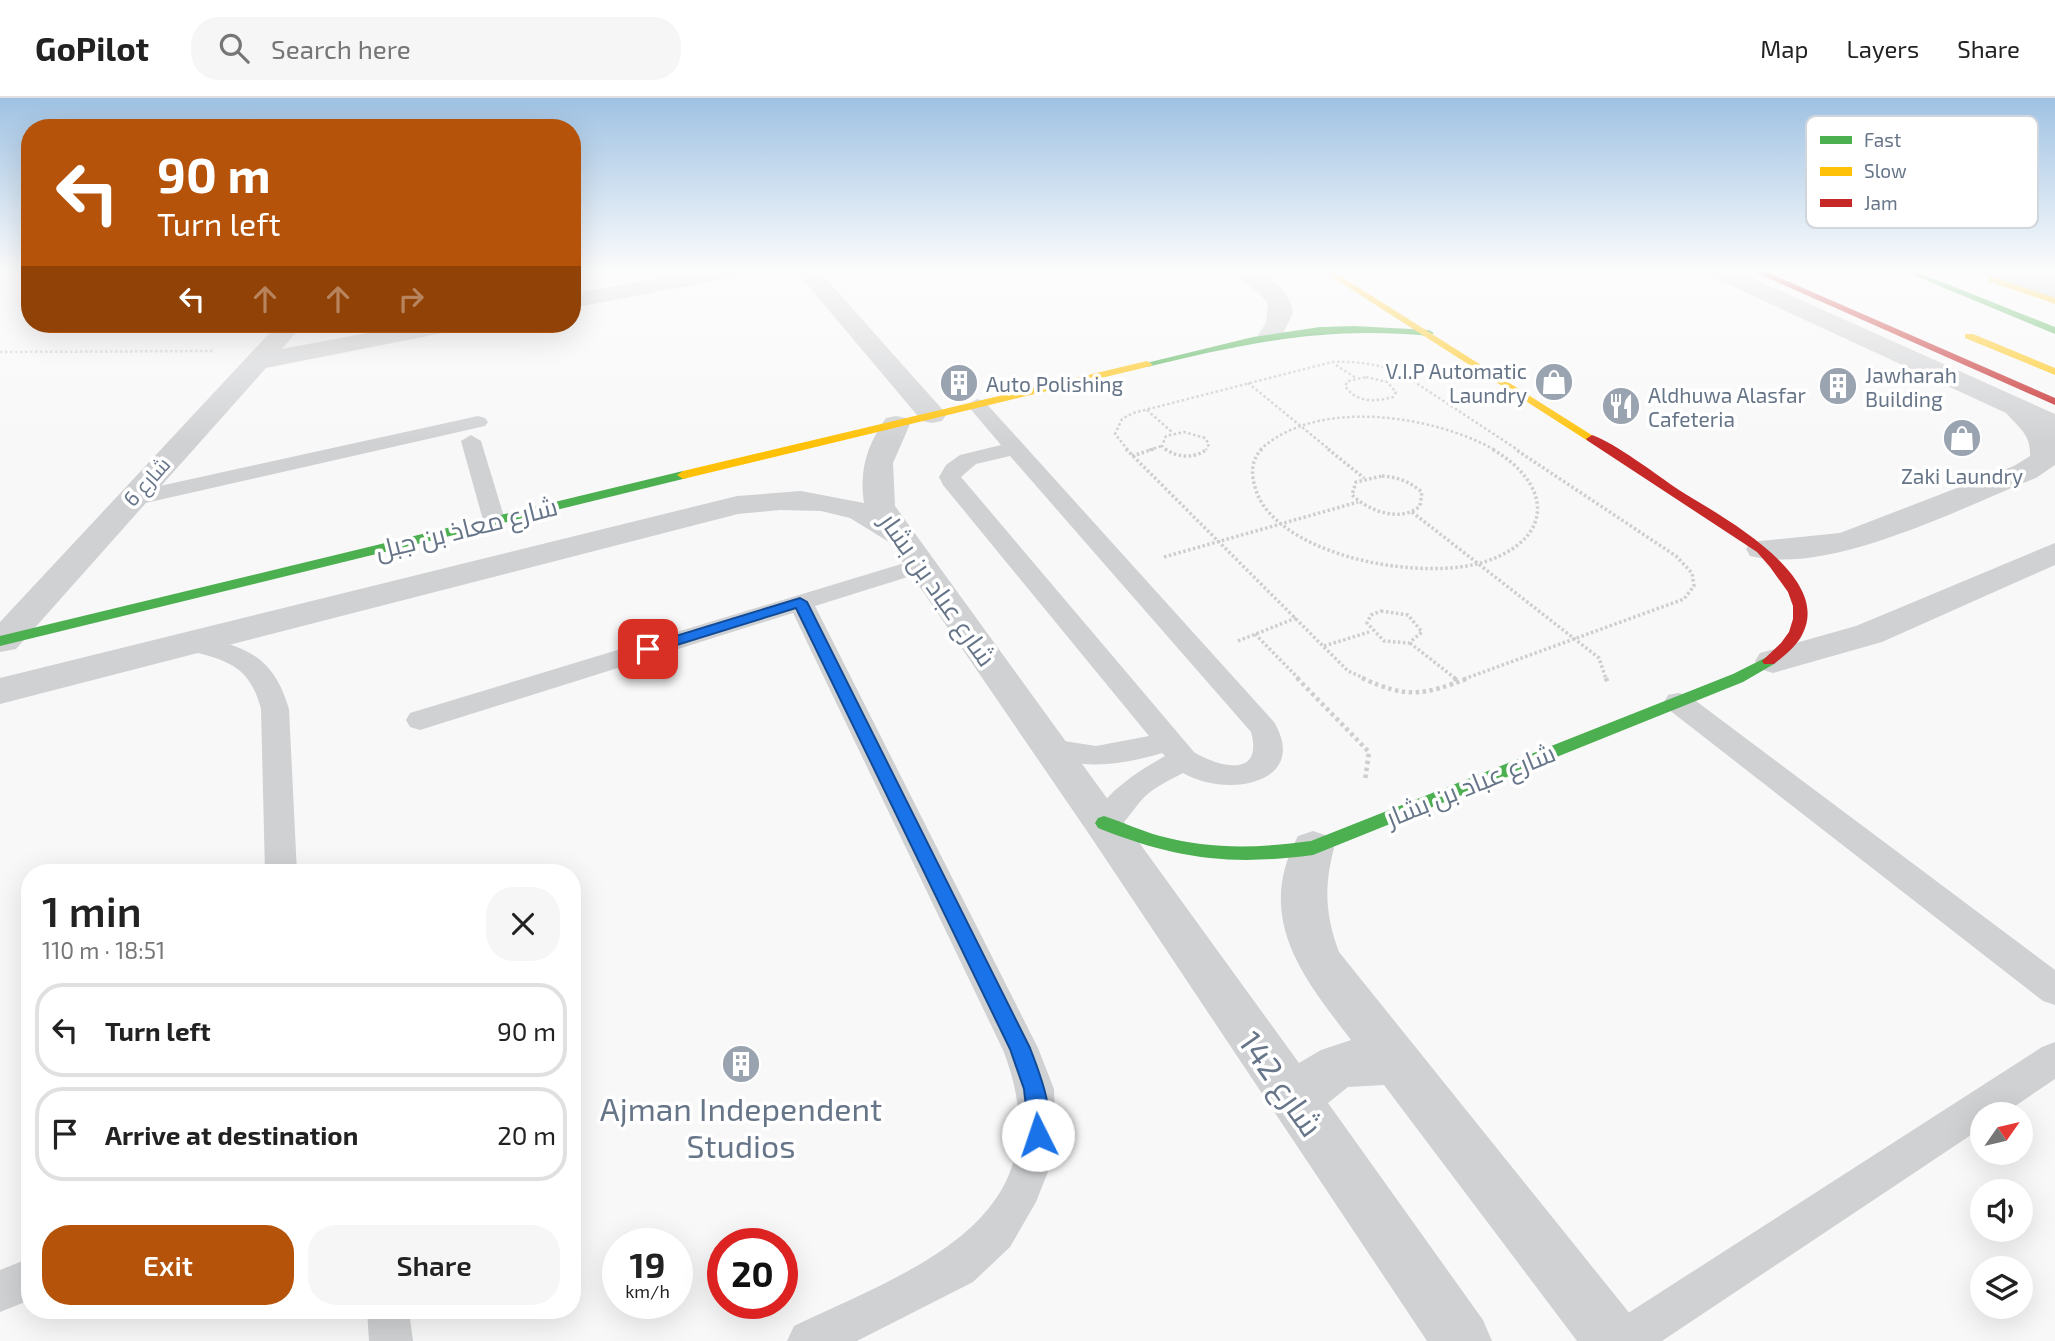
<!DOCTYPE html>
<meta charset="utf-8">
<style>
body{margin:0;font-family:"Exo 2",Cairo,sans-serif;background:#f6f6f6;color:#222;height:100vh;display:flex;flex-direction:column;font-size:26px;white-space:nowrap}
*{box-sizing:border-box;margin:0}
p{font-size:23px;color:#767676}
.icon{flex:none;width:38px;height:38px;fill:none;stroke:currentColor;stroke-width:2;stroke-linecap:round;stroke-linejoin:round}
.map{position:relative;flex:1;overflow:hidden}
.sheet{position:absolute;left:21px;top:766px;width:560px;height:455px;display:flex;flex-direction:column;background:#fff;border-radius:28px;box-shadow:0 7px 28px #0002}
.sheet>*{flex:none}
.guide{position:absolute;left:21px;top:21px;width:560px;height:214px;border-radius:28px;box-shadow:0 7px 28px #0002;background:#b45309;color:#fff;overflow:hidden}
.needle{width:46px;rotate:56deg}
.tools{position:absolute;left:1970px;top:1004px;display:grid;gap:14px}
.tools a{display:grid;place-items:center;width:63px;height:63px;border-radius:50%;background:#fff;box-shadow:0 7px 28px #0002;font-size:35px}
.speed{position:absolute;left:602px;top:1130px;display:flex;gap:14px;font-size:35px;font-weight:700;text-align:center}
.speed>*{display:grid;place-content:center;width:91px;height:91px;border-radius:50%;background:#fff;box-shadow:0 7px 28px #0002;line-height:1}
.speed small{font-size:18px;font-weight:400}
.speed .limit{border:10px solid #d22;background:#fff;color:#111}
.pin{position:absolute;display:grid;place-items:center;width:60px;height:60px;color:#fff;margin:-30px;border-radius:14px;box-shadow:0 4px 10px #0006}
.me{position:absolute;width:77px;margin:-38px;rotate:356deg;stroke-linejoin:round;filter:drop-shadow(0 0 5px #0008)}
.turn{display:flex;align-items:center;gap:24px;height:147px;padding:0 21px;font-size:32px}
.turn .icon{width:91px;height:91px;stroke-width:2.5}
.turn b{display:block;font-size:49px;line-height:60px}
.lanes{display:flex;align-items:center;height:66px;padding:0 21px;background:#0003;justify-content:center;gap:35px;direction:ltr}
.lanes .off{opacity:.35}
.round{display:grid;place-items:center;flex:none;width:74px;height:74px;border-radius:28px;background:#f6f6f6}
.overview{display:flex;align-items:center;justify-content:space-between;height:119px;padding:0 21px}
h1{font-size:42px;font-weight:600;line-height:52px}
.button{display:flex;gap:14px;margin-top:auto;padding:14px 21px}
.button a{flex:1;height:80px;border-radius:28px;background:#b45309;color:#fff;font-size:28px;font-weight:600;line-height:80px;text-align:center}
.button a+a{background:#f6f6f6;color:#222}
ul{padding:0;list-style:none}
li{display:flex;align-items:center;gap:21px;height:94px;margin:0 14px 10px;padding:0 7px;border:4px solid #e0e0e0;border-radius:28px}
li div{flex:1}
li b{display:block;font-size:26px}
li em{font-style:normal}
header{display:flex;align-items:center;gap:42px;box-sizing:border-box;height:98px;padding:0 35px;background:#fff;border-bottom:2px solid #e0e0e0}
header strong{font-size:33px}
nav{display:flex;gap:38px;margin-inline-start:auto;font-size:24px}
.search{width:490px;height:63px;background:#f6f6f6;display:flex;align-items:center;gap:18px;box-sizing:border-box;padding:0 24px;border-radius:28px;color:#767676;font-size:26px}
.map>svg:first-child{display:block}
.lines{fill:none;stroke-linecap:round;stroke-linejoin:round}
.path-far2{stroke:#cececf;stroke-width:2.5;stroke-dasharray:2.5 2.5;stroke-linecap:butt}
.path-far1{stroke:#cececf;stroke-width:3.5;stroke-dasharray:2.5 2.5;stroke-linecap:butt}
.path{stroke:#cececf;stroke-width:4.5;stroke-dasharray:3.5 3.5;stroke-linecap:butt}
.lane{fill:#d0d1d3;fill-rule:evenodd}
.street{fill:#d0d1d3;fill-rule:evenodd}
.fast{fill:#4caf50;fill-rule:evenodd}
.slow{fill:#ffc107;fill-rule:evenodd}
.jam{fill:#c62828;fill-rule:evenodd}
.route{fill:#1a73e8;stroke:#114b97;stroke-width:2}
.labels{text-anchor:middle;dominant-baseline:central;stroke-width:7;stroke-linejoin:round;paint-order:stroke}
.far-poi-label{font-size:21px;fill:#677589;stroke:#fff;text-anchor:start}
.far-street-label{font-size:21px;fill:#677589;stroke:#fff}
.street-label{font-size:26px;fill:#677589;stroke:#fff}
.near-street-label{font-size:32px;fill:#677589;stroke:#fff}
.near-poi-label{font-size:32px;fill:#677589;stroke:#fff}
.key{fill:#fff;stroke:#d1d6dc;stroke-width:2}
.key-label{font-size:19px;fill:#677589}
</style>
<header>
<strong>GoPilot</strong>
<div class="search"><svg class="icon" aria-label="search" viewBox="0 0 24 24"><circle cx="10" cy="10" r="6"/><path d="M15 15l6 6"/></svg>Search here</div>
<nav><a>Map</a><a>Layers</a><a>Share</a></nav>
</header>
<div class="map">
<svg width="2055" height="1243" viewBox="0 0 2055 1243">
<rect width="100%" height="100%" fill="#f8f8f8"/>
<g class="lines">
<g class="path-far2">
<polyline points="0,254 215,253"/>
<polyline points="1336,267 1356,280"/>
<path d="M1366 279 1387 284 1396 294 1393 299C1376 304 1356 305 1345 288L1348 283Z"/>
<polyline points="1248,285 1330,352"/>
<polyline points="1147,312 1173,335"/>
<path d="M1128 352 1115 336 1122 321 1133 315 1332 264C1357 263 1378 266 1401 275L1518 352"/>
<polyline points="1149,352 1162,348"/>
<polyline points="1167,352 1162,348 1166,338 1184,334 1205,340 1209,346 1206,352"/>
<path d="M1260 352C1316 299 1433 317 1495 352"/>
</g>
<g class="path-far1">
<polyline points="1126,351 1348,573 1366,581"/>
<path d="M1165 351C1179 360 1194 361 1207 351"/>
<path d="M1262 351C1248 364 1252 384 1259 400 1291 461 1426 484 1487 463 1556 439 1551 385 1492 351"/>
<polyline points="1328,351 1364,380"/>
<polyline points="1132,358 1154,351"/>
<path d="M1382 378C1398 379 1410 384 1422 394L1420 408C1400 425 1369 413 1352 397L1356 384Z"/>
<polyline points="1412,414 1599,560 1606,581"/>
<polyline points="1164,459 1358,404"/>
<polygon points="1381,513 1408,517 1422,534 1409,545 1384,543 1367,525 1371,517"/>
<polyline points="1255,536 1299,581"/>
<polyline points="1238,543 1296,520"/>
<polyline points="1410,545 1456,581"/>
<polyline points="1324,548 1369,534"/>
<polyline points="1464,581 1684,501 1694,488 1692,475 1676,458 1515,351"/>
</g>
<g class="path">
<polyline points="1297,580 1369,654 1365,682"/>
<path d="M1362 580C1408 601 1423 597 1469 580"/>
<polyline points="1454,580 1459,584"/>
<polyline points="1606,580 1608,586"/>
</g>
<g class="lane">
<polygon points="2017,176 2055,180 2055,190 2011,185 2009,181"/>
<path d="M977 301 984 303 1023 346 1274 624C1310 685 1228 701 1183 675 1172 681 1159 687 1149 695 1130 710 1122 742 1093 733L1089 725C1106 694 1135 675 1165 658L1162 655C1119 668 1085 671 1041 658L1037 651 1041 644 1051 641 1096 648 1149 638 943 387 939 379 946 367 960 357 1001 347 967 307ZM1010 358 1251 634C1264 681 1218 669 1194 654L961 379 976 366Z"/>
<polygon points="478,318 485,320 488,324 485,328 128,409 117,402 128,395"/>
<polygon points="471,337 481,343 505,422 502,427 494,429 483,422 461,343"/>
<path d="M921 460 930 462 933 467 930 472 815 508 1038 950 1054 991 1056 1041 1051 1066 1036 1104 1010 1149 973 1184 857 1243H787L794 1228C913 1171 1069 1121 1003 952L793 515 420 632 410 629 406 622 410 615Z"/>
<path d="M192 537C244 548 273 556 289 611L297 775H265L261 611C249 565 224 562 183 551L179 545 183 539Z"/>
<polygon points="1678,595 1688,597 2055,872 2055,907 2043,903 1668,611 1664,604 1668,597"/>
<polygon points="2055,944 2055,981 2002,1017 1983,1017 1983,1029 1662,1243 1601,1243 1608,1228 2042,949"/>
<polygon points="30,1160 30,1202 0,1214 0,1172"/>
<polygon points="367,1213 409,1213 413,1243 369,1243"/>
</g>
<g class="street">
<polygon points="701,172 746,172 735,179 572,210 572,196"/>
<polygon points="795,172 818,172 942,311 946,317 942,323 932,325 922,323"/>
<path d="M1229 172C1257 170 1288 183 1293 215L1280 242H1262L1258 237 1266 225 1268 206 1260 196Z"/>
<path d="M1705 172H1734L2055 316V367L2036 380C1960 410 1830 478 1750 458L1746 451 1750 444 1840 435 2014 368 2030 358C2031 336 2019 330 2006 315L1708 177Z"/>
<polygon points="1980,172 2010,172 2055,189 2055,204 1983,177"/>
<polygon points="278,226 303,226 282,251 415,226 465,226 462,231 453,233 266,270 16,551 0,554 0,524"/>
<path d="M896 318 906 320 910 326 893 365 895 408 1299 965 1321 952 1351 942C1303 879 1254 820 1298 738L1313 733 1328 738 1334 750C1324 788 1325 817 1339 854L1635 1222 1644 1243H1577L1384 987 1348 989 1328 1005 1483 1222 1492 1243H1427L1089 736 889 444 850 420 821 413 780 412 738 416 0 606V580L737 398 801 393 864 405C859 372 867 347 886 320Z"/>
<polygon points="2055,445 2055,467 1882,544 1773,575 1760,571 1755,563 1760,555 1856,528"/>
</g>
<g class="fast">
<polygon points="1901,172 1912,172 2055,229 2055,236"/>
<path d="M1354 228 1429 232 1434 235 1429 238C1324 228 1248 245 1147 269L1142 266 1253 239 1320 229Z"/>
<polygon points="683,373 687,374 687,380 0,548 0,538"/>
<path d="M1769 558 1776 563 1774 566 1743 584 1313 757C1230 768 1176 761 1098 730L1095 725 1098 720 1104 718C1123 724 1141 733 1160 738 1211 752 1260 750 1311 743L1733 576Z"/>
</g>
<g class="slow">
<polygon points="1321,172 1331,172 1598,341 1596,343 1588,343"/>
<polygon points="1988,179 1994,179 2055,200 2055,206 1988,183"/>
<polygon points="1965,236 1973,236 2055,270 2055,277 1965,240"/>
<polygon points="1147,263 1152,266 1151,268 683,381 677,377 683,373"/>
</g>
<g class="jam">
<polygon points="1750,172 1762,172 2055,300 2055,307"/>
<path d="M1592 337C1615 345 1657 377 1679 392 1717 416 1832 476 1803 535 1797 548 1785 557 1774 566H1764L1762 563 1781 545 1789 534 1793 521V508L1788 494 1770 469 1757 454 1588 343 1586 341Z"/>
</g>
</g>
<linearGradient id="sky" x2="0" y2="1"><stop stop-color="#9fc2e3"/><stop offset="0.5" stop-color="#fcfcfc"/><stop offset="1" stop-color="#fcfcfc" stop-opacity="0"/></linearGradient>
<rect width="2055" height="346" fill="url(#sky)"/>
<path class="route" d="M800 500 807 504 1030 950C1040 976 1057 1018 1045 1045L1038 1048 1030 1045 1024 991 1010 951 796 510 648 556 641 551 643 548Z"/>
<defs>
<g id="shop-disc" transform="scale(2.0125)"><circle r="9.5" fill="#9aa3b0" stroke="#fff"/><path d="M-5-2.5h2.3a2.7 3.5 0 0 1 5.4 0H5L5.5 6h-11ZM-1.5-2.5h3a1.5 2.3 0 0 0-3 0Z" fill="#fff"/></g>
<g id="building-disc" transform="scale(2.0125)"><circle r="9.5" fill="#9aa3b0" stroke="#fff"/><path d="M-4-6H4V6H1V3H-1V6H-4ZM-2.5-4.3h1.7v1.8h-1.7ZM.8-4.3h1.7v1.8H.8ZM-2.5-1h1.7V.8h-1.7ZM.8-1h1.7V.8H.8Z" fill="#fff"/></g>
<g id="restaurant-disc" transform="scale(2.0125)"><circle r="9.5" fill="#9aa3b0" stroke="#fff"/><path d="M-5-6h1v4h1v-4h1v4h1v-4h1v5L-1.5 .5V6h-2V.5L-5-1ZM5-6V6H3V1.5H1.5Q1.5-4 5-6Z" fill="#fff"/></g>
</defs>
<g fill-rule="evenodd">
<use href="#shop-disc" x="1554" y="284"/>
<use href="#building-disc" x="959" y="285"/>
<use href="#building-disc" x="1838" y="288"/>
<use href="#restaurant-disc" x="1621" y="308"/>
<use href="#shop-disc" x="1962" y="340"/>
<use href="#building-disc" x="741" y="966"/>
</g>
<g class="labels">
<g class="far-poi-label">
<text x="1527" y="272" text-anchor="end">V.I.P Automatic<tspan x="1527" dy="24">Laundry</tspan></text>
<text x="1865" y="276">Jawharah<tspan x="1865" dy="24">Building</tspan></text>
<text x="986" y="285">Auto Polishing</text>
<text x="1648" y="296">Aldhuwa Alasfar<tspan x="1648" dy="24">Cafeteria</tspan></text>
<text x="1962" y="377" text-anchor="middle">Zaki Laundry</text>
</g>
<g class="far-street-label">
<text transform="translate(146 383) rotate(-48)">شارع 6</text>
</g>
<g class="street-label">
<text transform="translate(466 429) rotate(-14)">شارع معاذ بن جبل</text>
<text transform="translate(939 491) rotate(55)">شارع عباد بن بشار</text>
<text transform="translate(1470 686) rotate(-22)">شارع عباد بن بشار</text>
</g>
<g class="near-street-label">
<text transform="translate(1282 985) rotate(55)">شارع 142</text>
</g>
<g class="near-poi-label">
<text x="741" y="1010">Ajman Independent<tspan x="741" dy="37">Studios</tspan></text>
</g>
</g>
<rect x="1806" y="18" width="232" height="112" rx="10" class="key"/>
<rect x="1820" y="38" width="32" height="8" fill="#4caf50"/>
<rect x="1820" y="69" width="32" height="9" fill="#ffc107"/>
<rect x="1820" y="101" width="32" height="8" fill="#c62828"/>
<g class="key-label">
<text x="1864" y="49">Fast</text>
<text x="1864" y="80">Slow</text>
<text x="1864" y="112">Jam</text>
</g>
</svg>
<div class="tools">
<a><svg class="needle" viewBox="-14 -14 28 28"><path d="M0-13l5 13h-10z" fill="#e53935"/><path d="M0 13l5-13h-10z" fill="#767676"/></svg></a>
<a><svg class="icon" aria-label="sound" viewBox="0 0 24 24"><path d="M4 9h4l5-4v14l-5-4H4zM17 9q2 3 0 6"/></svg></a>
<a><svg class="icon" aria-label="layers" viewBox="0 0 24 24"><path d="M12 4l9 5-9 5-9-5zM3 14l9 5 9-5"/></svg></a>
</div>
<div class="speed"><div>19<small>km/h</small></div><div class="limit">20</div></div>
<div class="pin" style="left:648px;top:551px;background:#d93025"><svg class="icon" aria-label="arrive" viewBox="0 0 24 24"><path d="M6 21V4h12l-3 4 3 4H6"/></svg></div>
<svg class="me" style="left:1038px;top:1037px" viewBox="-20 -20 40 40"><circle r="19" fill="#fff"/><path d="M0-13L10 11 0 6-10 11z" fill="#1a73e8"/></svg>
<div class="guide">
<div class="turn"><svg class="icon" aria-label="left" viewBox="0 0 24 24"><path d="M17 20v-9H6M10 6l-5 5 5 5"/></svg><div><b>90 m</b>Turn left</div></div>
<div class="lanes"><svg class="icon" aria-label="left" viewBox="0 0 24 24"><path d="M17 20v-9H6M10 6l-5 5 5 5"/></svg><svg class="icon off" aria-label="ahead" viewBox="0 0 24 24"><path d="M12 20V5M6 11l6-6 6 6"/></svg><svg class="icon off" aria-label="ahead" viewBox="0 0 24 24"><path d="M12 20V5M6 11l6-6 6 6"/></svg><svg class="icon off" aria-label="right" viewBox="0 0 24 24"><path d="M7 20v-9h11M14 6l5 5-5 5"/></svg></div>
</div>
<section class="sheet">
<div class="overview"><div><h1>1 min</h1><p>110 m · 18:51</p></div><a class="round"><svg class="icon" aria-label="close" viewBox="0 0 24 24"><path d="M6 6l12 12M18 6L6 18"/></svg></a></div>
<ul>
<li><svg class="icon" aria-label="left" viewBox="0 0 24 24"><path d="M17 20v-9H6M10 6l-5 5 5 5"/></svg><div><b>Turn left</b></div><em>90 m</em></li>
<li><svg class="icon" aria-label="arrive" viewBox="0 0 24 24"><path d="M6 21V4h12l-3 4 3 4H6"/></svg><div><b>Arrive at destination</b></div><em>20 m</em></li>
</ul>
<div class="button"><a>Exit</a><a>Share</a></div>
</section>
</div>
